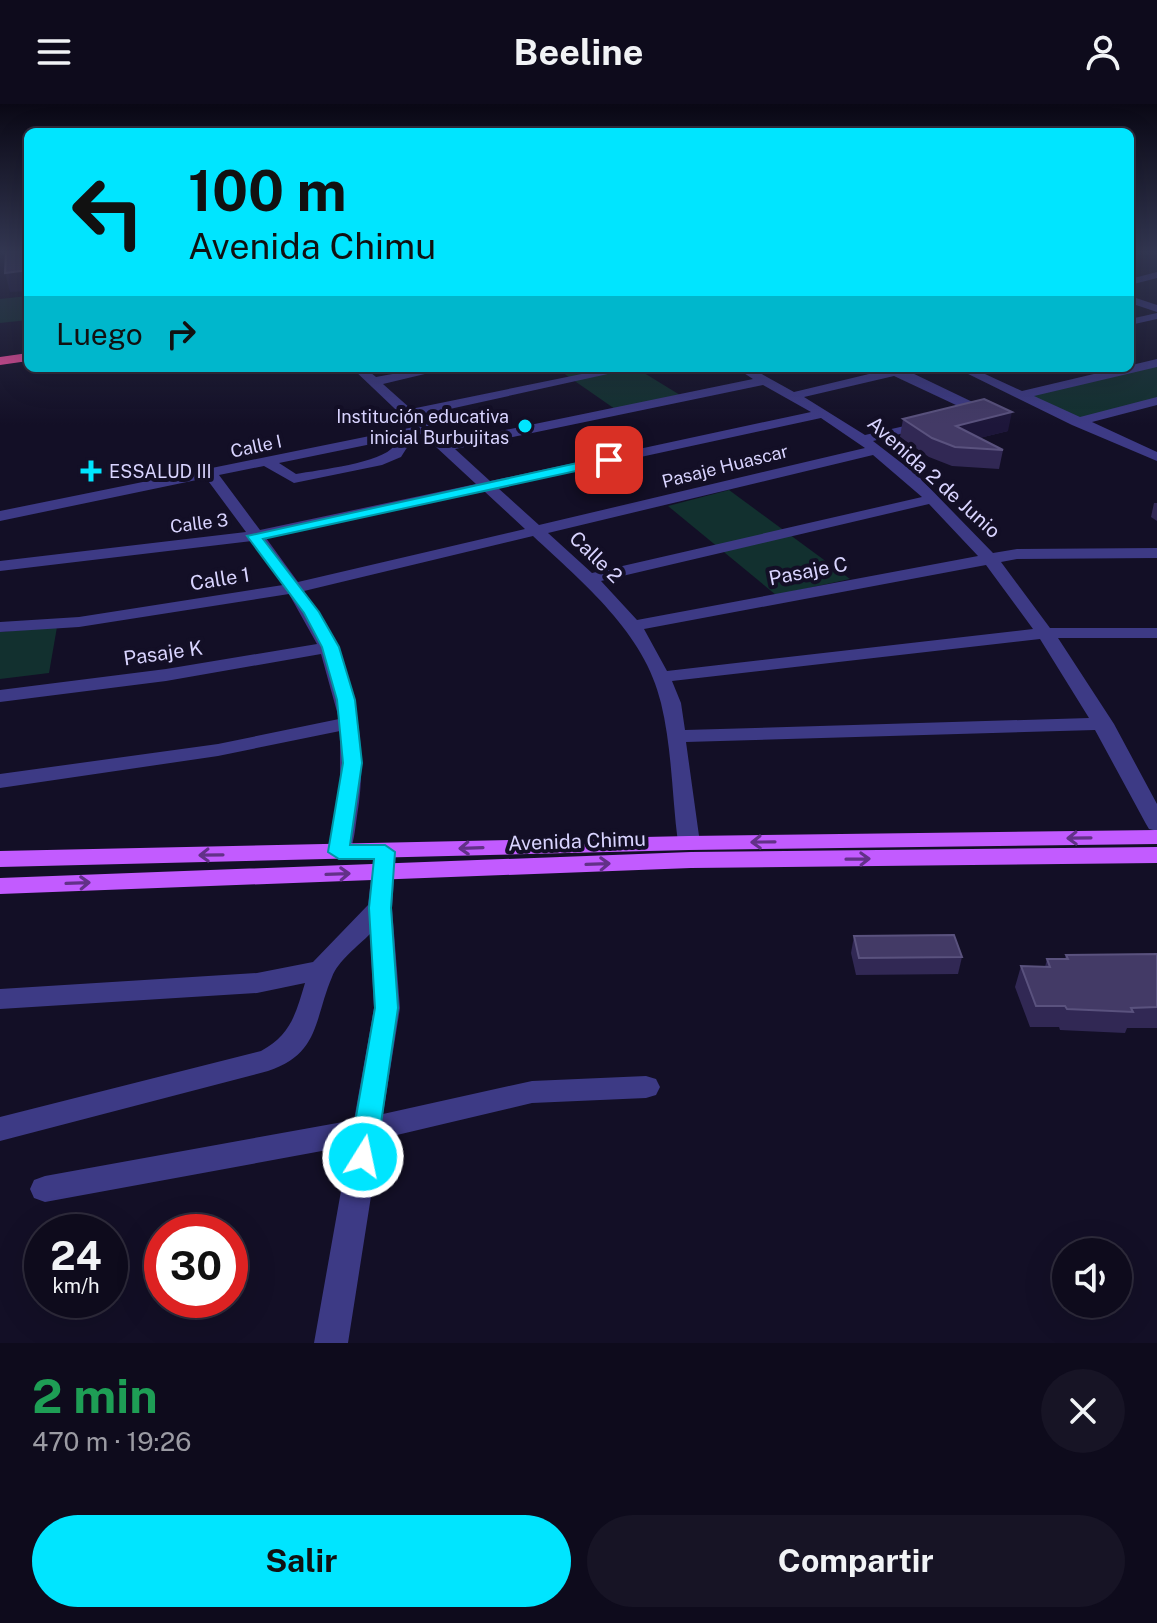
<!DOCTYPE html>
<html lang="es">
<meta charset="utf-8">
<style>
body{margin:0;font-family:"Public Sans",sans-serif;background:#171425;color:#f1f3f6;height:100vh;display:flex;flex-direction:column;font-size:30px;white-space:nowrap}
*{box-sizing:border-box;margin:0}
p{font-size:26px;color:#9b9ba3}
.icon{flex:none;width:44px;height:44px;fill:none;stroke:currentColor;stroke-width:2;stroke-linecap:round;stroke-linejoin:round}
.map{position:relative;height:1239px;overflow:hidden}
.sheet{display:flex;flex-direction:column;background:#0e0b1c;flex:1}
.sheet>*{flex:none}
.guide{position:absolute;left:24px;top:24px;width:1110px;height:244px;border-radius:12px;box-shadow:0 8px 32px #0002,0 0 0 2px #2e2b3b;background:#00e5ff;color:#111;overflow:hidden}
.fabs{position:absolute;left:1052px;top:1134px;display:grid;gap:16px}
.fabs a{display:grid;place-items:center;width:80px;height:80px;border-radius:50%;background:#0e0b1c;box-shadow:0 8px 32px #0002,0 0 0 2px #2e2b3b;font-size:40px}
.speed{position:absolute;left:24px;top:1110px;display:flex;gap:16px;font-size:40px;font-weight:700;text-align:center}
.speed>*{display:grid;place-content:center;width:104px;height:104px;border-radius:50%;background:#0e0b1c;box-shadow:0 8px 32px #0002,0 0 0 2px #2e2b3b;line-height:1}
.speed small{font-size:20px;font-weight:400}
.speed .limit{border:12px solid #d22;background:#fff;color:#111}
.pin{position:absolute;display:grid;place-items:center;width:68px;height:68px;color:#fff;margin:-34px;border-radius:16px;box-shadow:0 4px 12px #0006}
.me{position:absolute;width:88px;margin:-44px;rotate:10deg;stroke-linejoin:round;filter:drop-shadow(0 0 6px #0008)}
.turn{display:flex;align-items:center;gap:28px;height:168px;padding:0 32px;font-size:36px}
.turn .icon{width:104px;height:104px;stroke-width:2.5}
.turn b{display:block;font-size:56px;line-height:68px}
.then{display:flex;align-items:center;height:76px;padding:0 32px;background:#0003;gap:16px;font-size:30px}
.round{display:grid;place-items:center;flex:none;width:84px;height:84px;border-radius:42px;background:#171425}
.head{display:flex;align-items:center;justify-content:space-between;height:136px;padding:0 32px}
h1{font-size:48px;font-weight:700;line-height:60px;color:#1e9e55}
.cta{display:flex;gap:16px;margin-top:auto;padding:16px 32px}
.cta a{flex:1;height:92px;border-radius:48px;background:#00e5ff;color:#111;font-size:32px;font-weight:700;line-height:92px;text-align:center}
.cta a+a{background:#171425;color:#f1f3f6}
header{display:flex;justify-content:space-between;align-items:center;height:104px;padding:0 32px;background:#0e0b1c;font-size:36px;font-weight:700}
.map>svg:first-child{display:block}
.green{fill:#12302f}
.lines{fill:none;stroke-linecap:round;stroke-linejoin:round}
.minor{fill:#3d3a85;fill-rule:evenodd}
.major{fill:#c25bff;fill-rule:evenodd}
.highway{fill:#ff4fa3;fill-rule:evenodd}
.wall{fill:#312854}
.shaded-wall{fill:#1d163a}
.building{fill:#433a66;stroke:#5a527e;stroke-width:2}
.oneway{stroke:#623188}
.route{fill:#00e5ff;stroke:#0095a6;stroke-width:2}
.poi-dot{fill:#00e5ff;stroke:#130f26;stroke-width:3}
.labels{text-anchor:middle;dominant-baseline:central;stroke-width:8;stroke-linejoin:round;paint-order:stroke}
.far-poi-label{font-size:18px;fill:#d9d4ff;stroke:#130f26;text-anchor:end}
.far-street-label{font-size:18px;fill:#d9d4ff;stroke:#130f26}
.street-label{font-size:20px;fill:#d9d4ff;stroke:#130f26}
</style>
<header><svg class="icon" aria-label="menu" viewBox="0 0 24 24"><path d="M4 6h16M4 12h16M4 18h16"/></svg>Beeline<svg class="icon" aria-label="person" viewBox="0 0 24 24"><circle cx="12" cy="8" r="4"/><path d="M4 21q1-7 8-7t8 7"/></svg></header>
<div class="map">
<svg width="1157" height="1239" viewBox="0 0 1157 1239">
<rect width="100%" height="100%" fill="#130f26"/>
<g class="green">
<polygon points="28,192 28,216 0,219 0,195"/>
<polygon points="1157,259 1157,297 1077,318 1021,291"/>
<polygon points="556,264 636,264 680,291 615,305"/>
<polygon points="729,386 850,475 776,491 668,402"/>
<polygon points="57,523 49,569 0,575 0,528"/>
</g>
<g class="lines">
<g class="minor">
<polygon points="1157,168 1157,174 1130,181 1130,175"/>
<polygon points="1130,192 1157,201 1157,208 1130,199"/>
<polygon points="1157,209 1157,215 1130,221 1130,215"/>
<polygon points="1157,255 1157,263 1034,292 1080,313 1157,293 1157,301 1092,318 1157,348 1157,357 1072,321 956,264 972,264 1022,287"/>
<path d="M352 264H365L376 273 425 264H450L383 280 411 305 611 264H635L418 312 447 338 753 275 736 264H751L794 288 894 264 908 267 983 303V309H973L894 272 804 293 865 331 931 316V322L873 337 917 371 993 449 1017 445 1157 444V454L1017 455 1001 458 1050 524H1157V534H1058L1114 620 1157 700V727L1149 725 1146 720 1095 626 686 638 700 739 697 744H681L678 739C672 693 672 644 661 599 645 529 583 479 533 432L304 487C350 555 371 628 357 712 355 725 354 742 347 753H331L328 748 340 681V627L218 652 0 684V670L218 640 339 615 321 550 166 577 0 598V586L166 565 317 540 289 490 79 523 0 528V518L79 513 283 481 252 437 0 467V457L246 428 206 374 0 417V407L414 323ZM763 281 811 308 490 377 455 345ZM821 314 865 344 539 421 498 384ZM422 330 476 380 260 426 219 371 264 362 294 379 382 361 401 353 408 342 403 333ZM391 336 394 342C382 359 318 366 296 370L279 359ZM873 351 922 393 592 469 548 429ZM484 387 525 425 298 478 266 434ZM929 400 978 452 637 516 601 477ZM986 461 1033 525 667 567 644 525ZM1040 535 1089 614 685 626 681 599 672 577Z"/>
<path d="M385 740 393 743 396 748 392 804 400 904 383 1010 532 977 646 972 656 975 660 983 656 991 646 994 532 999 380 1035 348 1239H314L349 1042 45 1098 34 1094 30 1085 34 1076 45 1072 354 1016 374 904 370 830C358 842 338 857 332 873 314 915 320 950 268 967L0 1037V1013L261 947C291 931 296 909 305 879L257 889 0 905V885L257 869 313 858 368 801 374 748 377 743Z"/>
</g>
<g class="major">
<polygon points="1157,726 1157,740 689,746 0,763 0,747 689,732"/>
<polygon points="1157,743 1157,759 691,764 0,790 0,774 691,748"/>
</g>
<polygon class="highway" points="28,249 28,257 0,261 0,253"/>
</g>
<g class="wall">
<polygon points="903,315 1008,327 979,334 1003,346 999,365 952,362 929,353 900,333"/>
<polygon points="1154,399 1157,399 1157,417 1151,413"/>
<polygon points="854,832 962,853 958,870 856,871 851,849"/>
<polygon points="1157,850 1157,924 1127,924 1125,929 1060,926 1059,923 1030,923 1015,883 1021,862 1045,863 1047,855 1065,855 1066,851"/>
</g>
<g class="shaded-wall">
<polygon points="28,166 28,187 10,188 5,169"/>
<polygon points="1012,308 1008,327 952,341 956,322"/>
</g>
<g class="building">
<polygon points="6,147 28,147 28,166 5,169"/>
<polygon points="984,295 1012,308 956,322 1003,346 955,343 932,334 903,315"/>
<polygon points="954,831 962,853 859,854 854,832"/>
<polygon points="1157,850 1157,903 1131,904 1133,908 1067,905 1065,902 1036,902 1021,862 1050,863 1047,855 1068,855 1066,851"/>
</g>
<defs><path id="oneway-shaft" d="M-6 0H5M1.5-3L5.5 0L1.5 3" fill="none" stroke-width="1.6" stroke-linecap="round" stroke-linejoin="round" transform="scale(2)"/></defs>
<g class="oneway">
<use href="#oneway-shaft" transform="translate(1079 734) rotate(179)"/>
<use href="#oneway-shaft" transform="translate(763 738) rotate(179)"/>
<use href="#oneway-shaft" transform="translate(471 744) rotate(178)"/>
<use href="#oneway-shaft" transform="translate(211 751) rotate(179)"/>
<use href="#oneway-shaft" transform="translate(858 755) rotate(-1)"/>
<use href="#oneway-shaft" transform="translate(598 760) rotate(-2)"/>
<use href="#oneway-shaft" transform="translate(338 770) rotate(-2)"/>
<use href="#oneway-shaft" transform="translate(78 779) rotate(-2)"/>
</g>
<linearGradient id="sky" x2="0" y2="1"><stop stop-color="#0a0815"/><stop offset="0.46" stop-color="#333752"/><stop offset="1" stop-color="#333752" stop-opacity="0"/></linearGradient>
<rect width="1157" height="321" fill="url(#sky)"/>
<polygon class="route" points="609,352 613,354 613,359 263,435 319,508 339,543 355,596 362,659 350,741 385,741 395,748 391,804 398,904 376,1053 372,1062 363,1065 353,1062 349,1053 375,904 369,804 374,755 339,755 328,748 343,659 337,596 322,543 304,509 247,432"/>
<g class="poi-dot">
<circle cx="525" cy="322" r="8"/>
<path d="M87 355h8v8h8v8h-8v8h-8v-8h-8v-8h8z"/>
</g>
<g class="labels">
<g class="far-poi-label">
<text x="509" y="312">Institución educativa<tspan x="509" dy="21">inicial Burbujitas</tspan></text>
<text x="109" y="367" text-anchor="start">ESSALUD III</text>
</g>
<g class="far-street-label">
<text transform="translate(256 342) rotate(-12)">Calle I</text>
<text transform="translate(725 362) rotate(-14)">Pasaje Huascar</text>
<text transform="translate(199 419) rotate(-7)">Calle 3</text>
</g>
<g class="street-label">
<text transform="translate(934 373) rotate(42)">Avenida 2 de Junio</text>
<text transform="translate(596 453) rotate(44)">Calle 2</text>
<text transform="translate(808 467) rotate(-11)">Pasaje C</text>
<text transform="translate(220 475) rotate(-9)">Calle 1</text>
<text transform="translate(163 549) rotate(-8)">Pasaje K</text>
<text transform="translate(577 737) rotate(-2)">Avenida Chimu</text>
</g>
</g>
</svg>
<div class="fabs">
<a><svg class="icon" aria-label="sound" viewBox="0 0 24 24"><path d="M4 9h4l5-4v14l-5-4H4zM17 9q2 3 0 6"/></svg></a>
</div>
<div class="speed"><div>24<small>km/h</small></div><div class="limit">30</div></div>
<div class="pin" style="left:609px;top:356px;background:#d93025"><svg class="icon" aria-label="arrive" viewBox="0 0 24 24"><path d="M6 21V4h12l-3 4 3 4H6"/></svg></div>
<svg class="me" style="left:363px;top:1053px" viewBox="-20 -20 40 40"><circle r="17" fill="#00e5ff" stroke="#fff" stroke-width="3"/><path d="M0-11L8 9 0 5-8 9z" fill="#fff"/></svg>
<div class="guide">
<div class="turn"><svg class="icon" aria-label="left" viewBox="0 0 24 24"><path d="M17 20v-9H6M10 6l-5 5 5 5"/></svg><div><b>100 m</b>Avenida Chimu</div></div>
<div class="then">Luego<svg class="icon" aria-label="right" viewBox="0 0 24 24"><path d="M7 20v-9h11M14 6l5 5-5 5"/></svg></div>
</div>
</div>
<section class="sheet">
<div class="head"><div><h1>2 min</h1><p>470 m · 19:26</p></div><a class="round"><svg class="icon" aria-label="close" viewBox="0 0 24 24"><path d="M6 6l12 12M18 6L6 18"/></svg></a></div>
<div class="cta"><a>Salir</a><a>Compartir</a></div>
</section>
